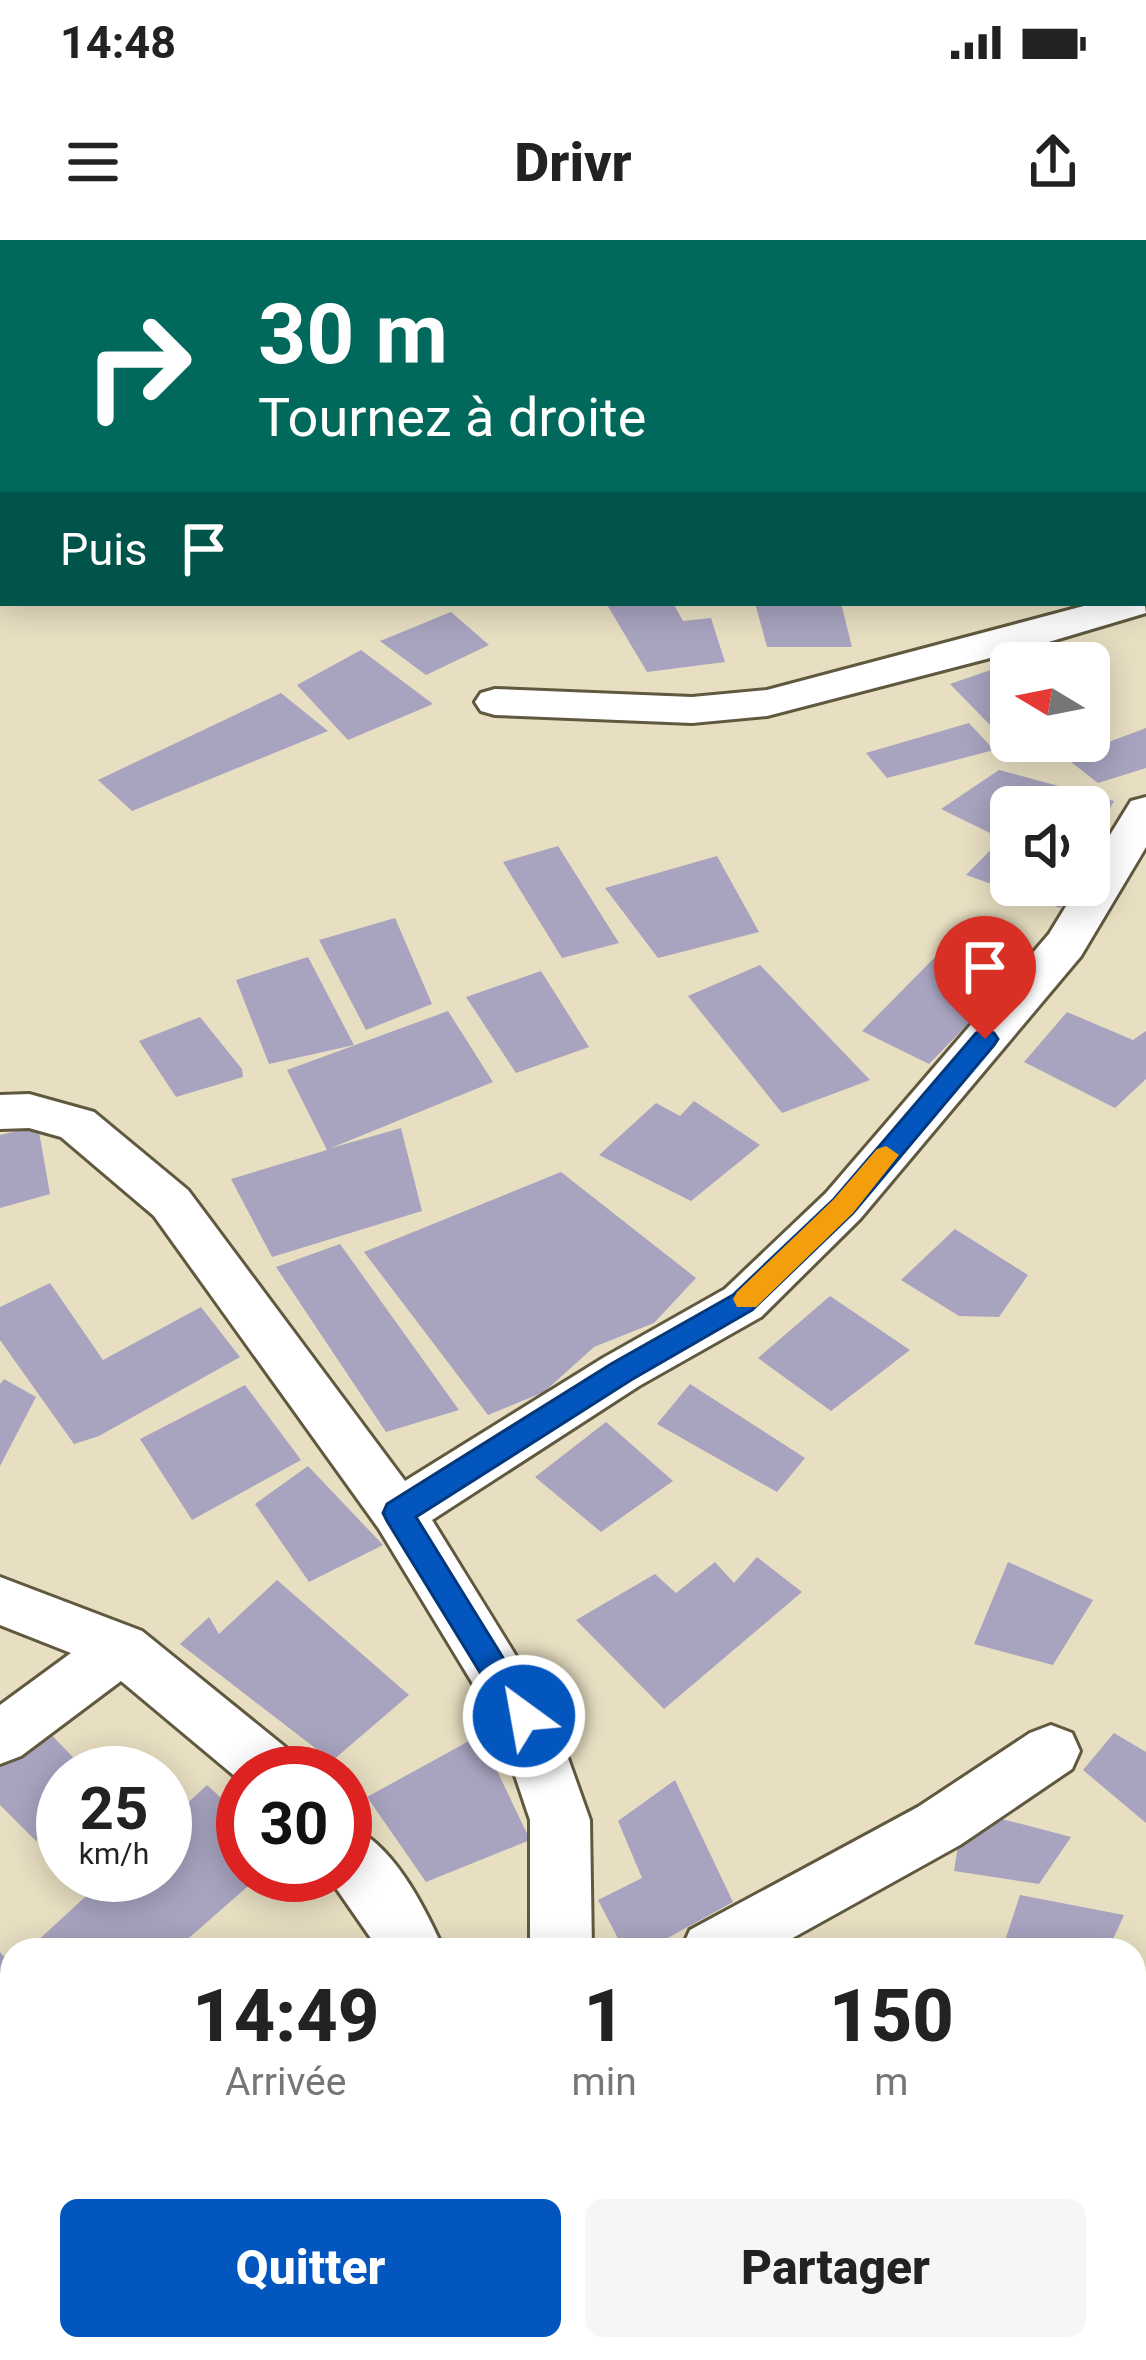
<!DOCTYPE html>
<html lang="fr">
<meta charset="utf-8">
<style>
body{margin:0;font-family:Roboto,sans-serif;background:#f6f6f6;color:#222;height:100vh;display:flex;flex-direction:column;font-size:45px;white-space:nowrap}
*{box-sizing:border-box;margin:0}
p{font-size:39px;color:#767676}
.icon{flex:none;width:66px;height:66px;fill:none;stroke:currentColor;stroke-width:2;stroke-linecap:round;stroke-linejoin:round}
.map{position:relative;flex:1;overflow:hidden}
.drawer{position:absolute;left:0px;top:1698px;width:1146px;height:423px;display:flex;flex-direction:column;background:#fff;border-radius:36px 36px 0 0;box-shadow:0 6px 30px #0003}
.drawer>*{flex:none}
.guide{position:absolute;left:0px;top:0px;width:1146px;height:366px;box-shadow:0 6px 30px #0003;background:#00695c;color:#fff;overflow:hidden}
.needle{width:78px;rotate:280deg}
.tools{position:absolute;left:990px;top:402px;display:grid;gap:24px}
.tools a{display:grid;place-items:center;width:120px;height:120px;border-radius:18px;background:#fff;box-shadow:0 6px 30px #0003;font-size:60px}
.speed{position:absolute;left:36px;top:1506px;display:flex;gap:24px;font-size:60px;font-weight:700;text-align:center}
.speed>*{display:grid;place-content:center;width:156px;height:156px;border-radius:50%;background:#fff;box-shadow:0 6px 30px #0003;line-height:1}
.speed small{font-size:30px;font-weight:400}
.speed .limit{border:18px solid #d22;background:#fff;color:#111}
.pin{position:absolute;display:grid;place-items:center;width:102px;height:102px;color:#fff;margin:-123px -51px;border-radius:50% 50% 50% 0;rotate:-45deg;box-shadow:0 0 12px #0007}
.pin .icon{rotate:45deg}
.me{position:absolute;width:132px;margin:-66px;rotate:328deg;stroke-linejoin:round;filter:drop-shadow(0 0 9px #0008)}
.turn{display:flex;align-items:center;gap:42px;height:252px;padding:0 60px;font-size:54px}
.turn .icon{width:156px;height:156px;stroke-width:2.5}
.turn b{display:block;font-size:84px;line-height:102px}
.then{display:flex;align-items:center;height:114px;padding:0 60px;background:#0003;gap:24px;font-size:45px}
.eta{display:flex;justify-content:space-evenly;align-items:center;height:204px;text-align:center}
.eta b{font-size:72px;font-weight:800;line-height:84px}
.button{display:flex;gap:24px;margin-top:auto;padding:24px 60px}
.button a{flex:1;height:138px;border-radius:18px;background:#0456bf;color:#fff;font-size:48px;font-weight:800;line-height:138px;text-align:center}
.button a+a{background:#f6f6f6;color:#222}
.status{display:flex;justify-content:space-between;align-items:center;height:84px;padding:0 60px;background:#fff;direction:ltr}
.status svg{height:33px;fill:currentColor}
header{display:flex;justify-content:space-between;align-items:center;height:156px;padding:0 60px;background:#fff;font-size:54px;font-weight:800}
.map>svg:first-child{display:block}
.building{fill:#a8a3bf}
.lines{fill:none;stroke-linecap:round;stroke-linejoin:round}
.street-casing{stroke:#60593f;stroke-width:6}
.street{fill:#fff;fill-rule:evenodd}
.route{fill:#0456bf;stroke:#03387c;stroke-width:3}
.slow{fill:#f59e0b}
</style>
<div class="status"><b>14:48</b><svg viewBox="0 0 49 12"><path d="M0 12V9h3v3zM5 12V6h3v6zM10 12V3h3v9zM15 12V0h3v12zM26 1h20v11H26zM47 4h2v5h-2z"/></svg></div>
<header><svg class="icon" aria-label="menu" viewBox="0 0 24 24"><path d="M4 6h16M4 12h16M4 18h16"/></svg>Drivr<svg class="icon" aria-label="share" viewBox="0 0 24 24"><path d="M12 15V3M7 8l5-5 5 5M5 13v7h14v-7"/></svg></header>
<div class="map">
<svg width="1146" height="2120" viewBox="0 0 1146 2120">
<rect width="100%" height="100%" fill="#e8dfc2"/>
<g class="building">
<polygon points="606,363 673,363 683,381 711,378 725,422 647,432"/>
<polygon points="755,363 841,363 852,407 767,407"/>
<polygon points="451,372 489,405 426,435 380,401"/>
<polygon points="361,410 433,464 348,500 297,445"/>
<polygon points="1011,423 1011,501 1089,502 1025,521 950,444"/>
<polygon points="281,453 328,491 132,571 98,540"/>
<polygon points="969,483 994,510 887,538 866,513"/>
<polygon points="1146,488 1146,528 1098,543 1066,518"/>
<polygon points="999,530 1114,561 1089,608 1089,567 1011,567 1011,584 992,594 941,569"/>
<polygon points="1011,589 1011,645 1081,645 1060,668 966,635"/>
<polygon points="558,606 619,703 562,718 503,622"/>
<polygon points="717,616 759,692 658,718 605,648"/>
<polygon points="395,678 432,764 366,790 319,700"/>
<polygon points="954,698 1009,742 929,824 862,791"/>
<polygon points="308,717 354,805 269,824 236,740"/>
<polygon points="760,725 870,840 782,873 688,756"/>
<polygon points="541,731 589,807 516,833 466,757"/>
<polygon points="448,771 493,842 331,908 401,888 422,971 272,1017 231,939 327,910 287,830"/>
<polygon points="1067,772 1133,800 1146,791 1146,839 1115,868 1024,822"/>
<polygon points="200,777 242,829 243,837 176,857 139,801"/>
<polygon points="694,861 760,905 691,961 599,915 656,863 680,876"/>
<polygon points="38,886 50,954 0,968 0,895"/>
<polygon points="561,932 696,1038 654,1083 594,1107 544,1152 488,1175 364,1012"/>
<polygon points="955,989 1028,1035 999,1077 959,1076 901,1040"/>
<polygon points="340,1004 459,1170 386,1192 276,1027"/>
<polygon points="50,1043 103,1120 201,1067 240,1117 99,1196 74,1204 0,1100 0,1067"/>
<polygon points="830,1056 910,1110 831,1171 758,1118"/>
<polygon points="4,1139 36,1157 0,1226 0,1144"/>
<polygon points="690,1144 805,1218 777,1252 657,1184"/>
<polygon points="245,1145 301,1220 192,1280 140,1199"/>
<polygon points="606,1182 673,1241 601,1292 535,1237"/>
<polygon points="308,1226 383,1305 309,1342 255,1264"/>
<polygon points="757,1317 802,1352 664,1469 576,1380 655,1334 676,1353 715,1322 734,1343"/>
<polygon points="1008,1322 1093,1360 1053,1425 974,1404"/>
<polygon points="277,1340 409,1455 332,1521 180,1404 209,1377 219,1394"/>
<polygon points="44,1487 88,1533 63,1533 63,1584 36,1601 0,1565 0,1522"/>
<polygon points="1114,1493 1146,1512 1146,1583 1083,1530"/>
<polygon points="480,1495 530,1600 426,1642 367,1557"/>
<polygon points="675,1540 733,1662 646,1710 624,1710 598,1660 642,1638 618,1581"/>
<polygon points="207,1545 243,1578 243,1635 261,1635 175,1710 38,1710 33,1705 109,1635 165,1635 165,1584"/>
<polygon points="964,1569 1071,1597 1039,1644 954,1631"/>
<polygon points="1020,1655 1124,1675 1108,1710 1002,1710"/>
<polygon points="0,1712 12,1725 12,1825 0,1834"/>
<polygon points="12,1829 12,2058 0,2068 0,1838"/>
<polygon points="1134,2004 1146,2018 1146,2120 1019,2120 1011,2109 1134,2109"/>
<polygon points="365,2109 538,2109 548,2120 351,2120"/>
<polygon points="564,2109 890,2109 898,2120 572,2120"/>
</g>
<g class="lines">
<g class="street-casing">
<g id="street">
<polygon points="1031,0 1065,0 1067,3 1033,3"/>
<polygon points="1143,165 1146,166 1146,192 1143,191"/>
<polygon points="1143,353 1146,373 1025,409 767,476 692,483 495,475 481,471 475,462 481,453 495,449 692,457 767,450 1095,363 1143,363"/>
<polygon points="1146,557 1146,607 1081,716 860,979 761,1077 639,1146 432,1280 553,1476 590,1580 592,1710 530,1710 530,1580 498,1485 379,1289 154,976 61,897 29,888 0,889 0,855 29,854 94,872 188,950 405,1241 603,1118 725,1049 826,953 1049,694 1079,645 1089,645 1089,629 1131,561"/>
<polygon points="0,1337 142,1391 295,1515 303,1533 243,1533 243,1543 121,1441 21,1516 0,1524 0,1465 71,1413 0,1385"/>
<polygon points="1051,1485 1072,1493 1080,1511 1072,1529 960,1605 771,1710 681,1710 690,1690 918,1567 1030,1493"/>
<path d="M345 1584C392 1601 424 1666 444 1710H379L327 1635H345Z"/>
<polygon points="219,2109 295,2109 291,2120 215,2120"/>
</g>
</g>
<use href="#street" class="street"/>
</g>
<polygon class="route" points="985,790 994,793 998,799 994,805 853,973 752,1070 631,1140 416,1277 539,1476 535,1486 524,1490 513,1486 387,1281 383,1273 387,1264 611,1124 733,1055 834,959 976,793"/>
<polygon class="slow" points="886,906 899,915 853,973 756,1067 737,1067 733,1059 737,1052 834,959 877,909"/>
</svg>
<div class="tools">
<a><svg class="needle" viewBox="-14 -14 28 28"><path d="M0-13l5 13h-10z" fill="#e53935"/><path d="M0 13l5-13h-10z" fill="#767676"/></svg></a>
<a><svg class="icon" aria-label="sound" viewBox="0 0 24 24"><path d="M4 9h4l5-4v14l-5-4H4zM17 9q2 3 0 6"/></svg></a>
</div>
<div class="speed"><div>25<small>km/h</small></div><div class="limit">30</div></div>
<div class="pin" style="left:985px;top:799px;background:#d93025"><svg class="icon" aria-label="arrive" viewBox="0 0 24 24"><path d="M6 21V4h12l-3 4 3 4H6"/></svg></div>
<svg class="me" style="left:524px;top:1476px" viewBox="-20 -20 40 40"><circle r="17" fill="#0456bf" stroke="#fff" stroke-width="3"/><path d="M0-11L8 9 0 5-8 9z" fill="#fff"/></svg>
<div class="guide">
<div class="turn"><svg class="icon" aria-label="right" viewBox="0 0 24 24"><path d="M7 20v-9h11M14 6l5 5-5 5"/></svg><div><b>30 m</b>Tournez à droite</div></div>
<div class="then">Puis<svg class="icon" aria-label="arrive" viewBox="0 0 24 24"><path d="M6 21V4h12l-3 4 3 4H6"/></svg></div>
</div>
<section class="drawer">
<div class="eta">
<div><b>14:49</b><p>Arrivée</p></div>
<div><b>1</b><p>min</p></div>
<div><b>150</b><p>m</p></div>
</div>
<div class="button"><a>Quitter</a><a>Partager</a></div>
</section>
</div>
